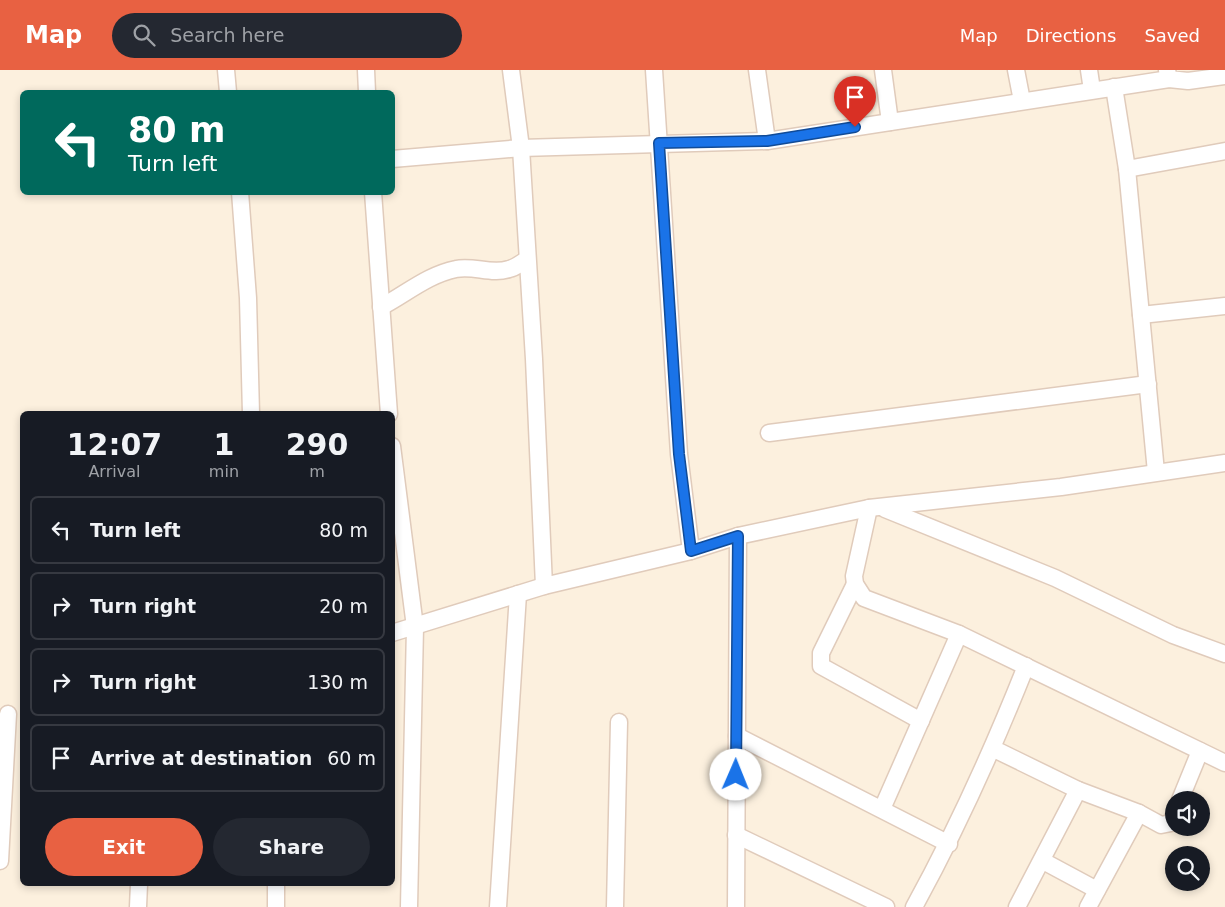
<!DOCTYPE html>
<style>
body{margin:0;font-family:"DejaVu Sans",sans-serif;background:#242831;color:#f1f3f6;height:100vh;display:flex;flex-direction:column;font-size:19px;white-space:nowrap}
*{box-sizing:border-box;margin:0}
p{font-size:16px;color:#9ea1a6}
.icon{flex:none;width:28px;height:28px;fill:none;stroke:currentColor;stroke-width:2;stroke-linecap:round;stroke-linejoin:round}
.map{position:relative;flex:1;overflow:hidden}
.drawer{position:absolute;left:20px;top:341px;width:375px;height:475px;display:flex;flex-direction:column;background:#171b24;border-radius:8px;box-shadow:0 2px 8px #0003}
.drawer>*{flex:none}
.banner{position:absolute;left:20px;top:20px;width:375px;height:105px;border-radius:8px;box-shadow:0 2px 8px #0003;background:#00695c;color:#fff;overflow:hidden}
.buttons{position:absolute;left:1165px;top:721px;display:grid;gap:10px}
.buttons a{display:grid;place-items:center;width:45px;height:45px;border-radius:50%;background:#171b24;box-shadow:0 2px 8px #0003;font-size:25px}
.pin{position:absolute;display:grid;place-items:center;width:42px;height:42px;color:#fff;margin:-51px -21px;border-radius:50% 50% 50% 0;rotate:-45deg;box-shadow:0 0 5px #0007}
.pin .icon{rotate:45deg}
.me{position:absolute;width:55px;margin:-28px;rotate:1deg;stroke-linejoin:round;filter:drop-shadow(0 0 4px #0008)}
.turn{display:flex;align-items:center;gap:18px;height:105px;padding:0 25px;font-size:22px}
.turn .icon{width:65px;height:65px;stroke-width:2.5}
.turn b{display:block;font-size:35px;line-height:42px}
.eta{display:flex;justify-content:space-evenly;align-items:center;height:85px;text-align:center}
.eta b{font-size:30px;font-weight:600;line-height:35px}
.action{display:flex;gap:10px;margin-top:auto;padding:10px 25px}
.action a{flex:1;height:58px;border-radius:30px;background:#e86142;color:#fff;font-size:20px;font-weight:600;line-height:58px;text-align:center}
.action a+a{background:#242831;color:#f1f3f6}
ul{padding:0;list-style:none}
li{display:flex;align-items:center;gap:15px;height:68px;margin:0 10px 8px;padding:0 15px;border:2px solid #363941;border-radius:8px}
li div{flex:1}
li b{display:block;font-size:19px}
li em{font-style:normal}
header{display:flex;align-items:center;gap:30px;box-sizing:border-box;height:70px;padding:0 25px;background:#e86142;color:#fff}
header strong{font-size:24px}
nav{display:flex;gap:28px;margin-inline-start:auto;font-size:18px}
.search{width:350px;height:45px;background:#242831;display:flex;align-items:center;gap:12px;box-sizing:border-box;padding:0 18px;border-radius:28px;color:#9ea1a6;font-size:19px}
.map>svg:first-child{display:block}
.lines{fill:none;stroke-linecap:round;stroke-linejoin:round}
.minor-casing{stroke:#e0cbbb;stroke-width:19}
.minor{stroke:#fff;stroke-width:16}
.route-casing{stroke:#114b97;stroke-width:12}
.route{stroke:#1a73e8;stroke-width:9}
</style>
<header>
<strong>Map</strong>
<div class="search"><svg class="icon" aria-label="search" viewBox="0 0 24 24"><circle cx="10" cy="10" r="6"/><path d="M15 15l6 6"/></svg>Search here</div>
<nav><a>Map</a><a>Directions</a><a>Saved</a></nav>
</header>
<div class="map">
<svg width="1225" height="837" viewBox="0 0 1225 837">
<rect width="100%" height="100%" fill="#fcf0de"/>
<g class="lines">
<g class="minor-casing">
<g id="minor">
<polyline points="226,0 228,22"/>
<polyline points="366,0 367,22"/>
<polyline points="511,0 521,78 534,289 544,516"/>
<polyline points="654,0 679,384 691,481"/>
<polyline points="757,0 767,71"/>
<polyline points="883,0 890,52"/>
<polyline points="1016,0 1022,31"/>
<polyline points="1089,0 1092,20"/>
<polyline points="1167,0 1169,9 1188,11 1225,6"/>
<polyline points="1114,17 1127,99 1156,402"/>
<polyline points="392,89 521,78 767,71 1169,9"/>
<polyline points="1127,99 1225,81"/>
<polyline points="240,122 248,228 251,344"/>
<polyline points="373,122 389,344"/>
<path d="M381 237C406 224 427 205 456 199 473 195 492 205 509 199 515 198 521 193 526 190"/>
<polyline points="1141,245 1225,236"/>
<polyline points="769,363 1148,314"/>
<polyline points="392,376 415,557 409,837"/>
<polyline points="869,438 854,506 855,514 864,528 959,564 1225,693"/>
<polyline points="885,439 1055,508 1173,565 1225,584"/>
<polyline points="855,514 821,583 821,596 921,651"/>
<polyline points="392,563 544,516 691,481 738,466 869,438 1061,417 1225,393"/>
<polyline points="737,666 949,774"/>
<polyline points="994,679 1078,720 1139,743 1161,755 1171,753 1174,746"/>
<polyline points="1180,730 1200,681"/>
<polyline points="882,739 959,564"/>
<polyline points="736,765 886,837"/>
<polyline points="0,791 8,644"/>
<polyline points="1043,791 1097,820"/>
<polyline points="138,837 139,814"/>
<polyline points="276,837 276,814"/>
<polyline points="498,837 518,524"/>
<polyline points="615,837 619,652"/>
<polyline points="736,837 738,466"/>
<path d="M914 837C957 759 993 679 1026 596"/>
<polyline points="1017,837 1078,720"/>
<polyline points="1088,837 1139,743"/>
</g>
</g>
<use href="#minor" class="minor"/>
</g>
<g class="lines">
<g class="route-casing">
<polyline id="route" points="736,705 738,466 691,481 679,384 659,73 767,71 855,57"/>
</g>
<use href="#route" class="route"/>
</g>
</svg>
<div class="buttons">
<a><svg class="icon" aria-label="sound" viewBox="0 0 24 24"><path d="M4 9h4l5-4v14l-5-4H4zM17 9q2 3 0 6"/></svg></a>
<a><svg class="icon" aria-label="search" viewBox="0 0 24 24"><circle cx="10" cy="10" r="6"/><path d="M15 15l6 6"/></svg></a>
</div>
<div class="pin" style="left:855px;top:57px;background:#d93025"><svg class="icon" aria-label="arrive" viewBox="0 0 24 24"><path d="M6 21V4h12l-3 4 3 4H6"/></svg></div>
<svg class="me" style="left:736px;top:705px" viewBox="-20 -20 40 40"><circle r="19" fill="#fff"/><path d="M0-13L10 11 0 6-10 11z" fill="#1a73e8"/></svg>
<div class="banner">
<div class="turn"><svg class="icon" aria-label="left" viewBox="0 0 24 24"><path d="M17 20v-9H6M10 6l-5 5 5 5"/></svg><div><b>80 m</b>Turn left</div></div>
</div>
<section class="drawer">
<div class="eta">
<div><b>12:07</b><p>Arrival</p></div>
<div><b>1</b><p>min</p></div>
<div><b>290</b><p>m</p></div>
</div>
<ul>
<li><svg class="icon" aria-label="left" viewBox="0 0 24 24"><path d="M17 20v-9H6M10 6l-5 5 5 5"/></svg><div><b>Turn left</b></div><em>80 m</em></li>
<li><svg class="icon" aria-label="right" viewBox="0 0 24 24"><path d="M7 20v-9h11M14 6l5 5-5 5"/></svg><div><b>Turn right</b></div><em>20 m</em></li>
<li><svg class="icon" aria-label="right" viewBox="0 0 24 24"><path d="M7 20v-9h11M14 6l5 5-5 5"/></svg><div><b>Turn right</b></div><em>130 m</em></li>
<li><svg class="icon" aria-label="arrive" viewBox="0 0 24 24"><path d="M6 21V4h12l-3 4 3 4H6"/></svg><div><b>Arrive at destination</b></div><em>60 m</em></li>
</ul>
<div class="action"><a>Exit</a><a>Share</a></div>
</section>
</div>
